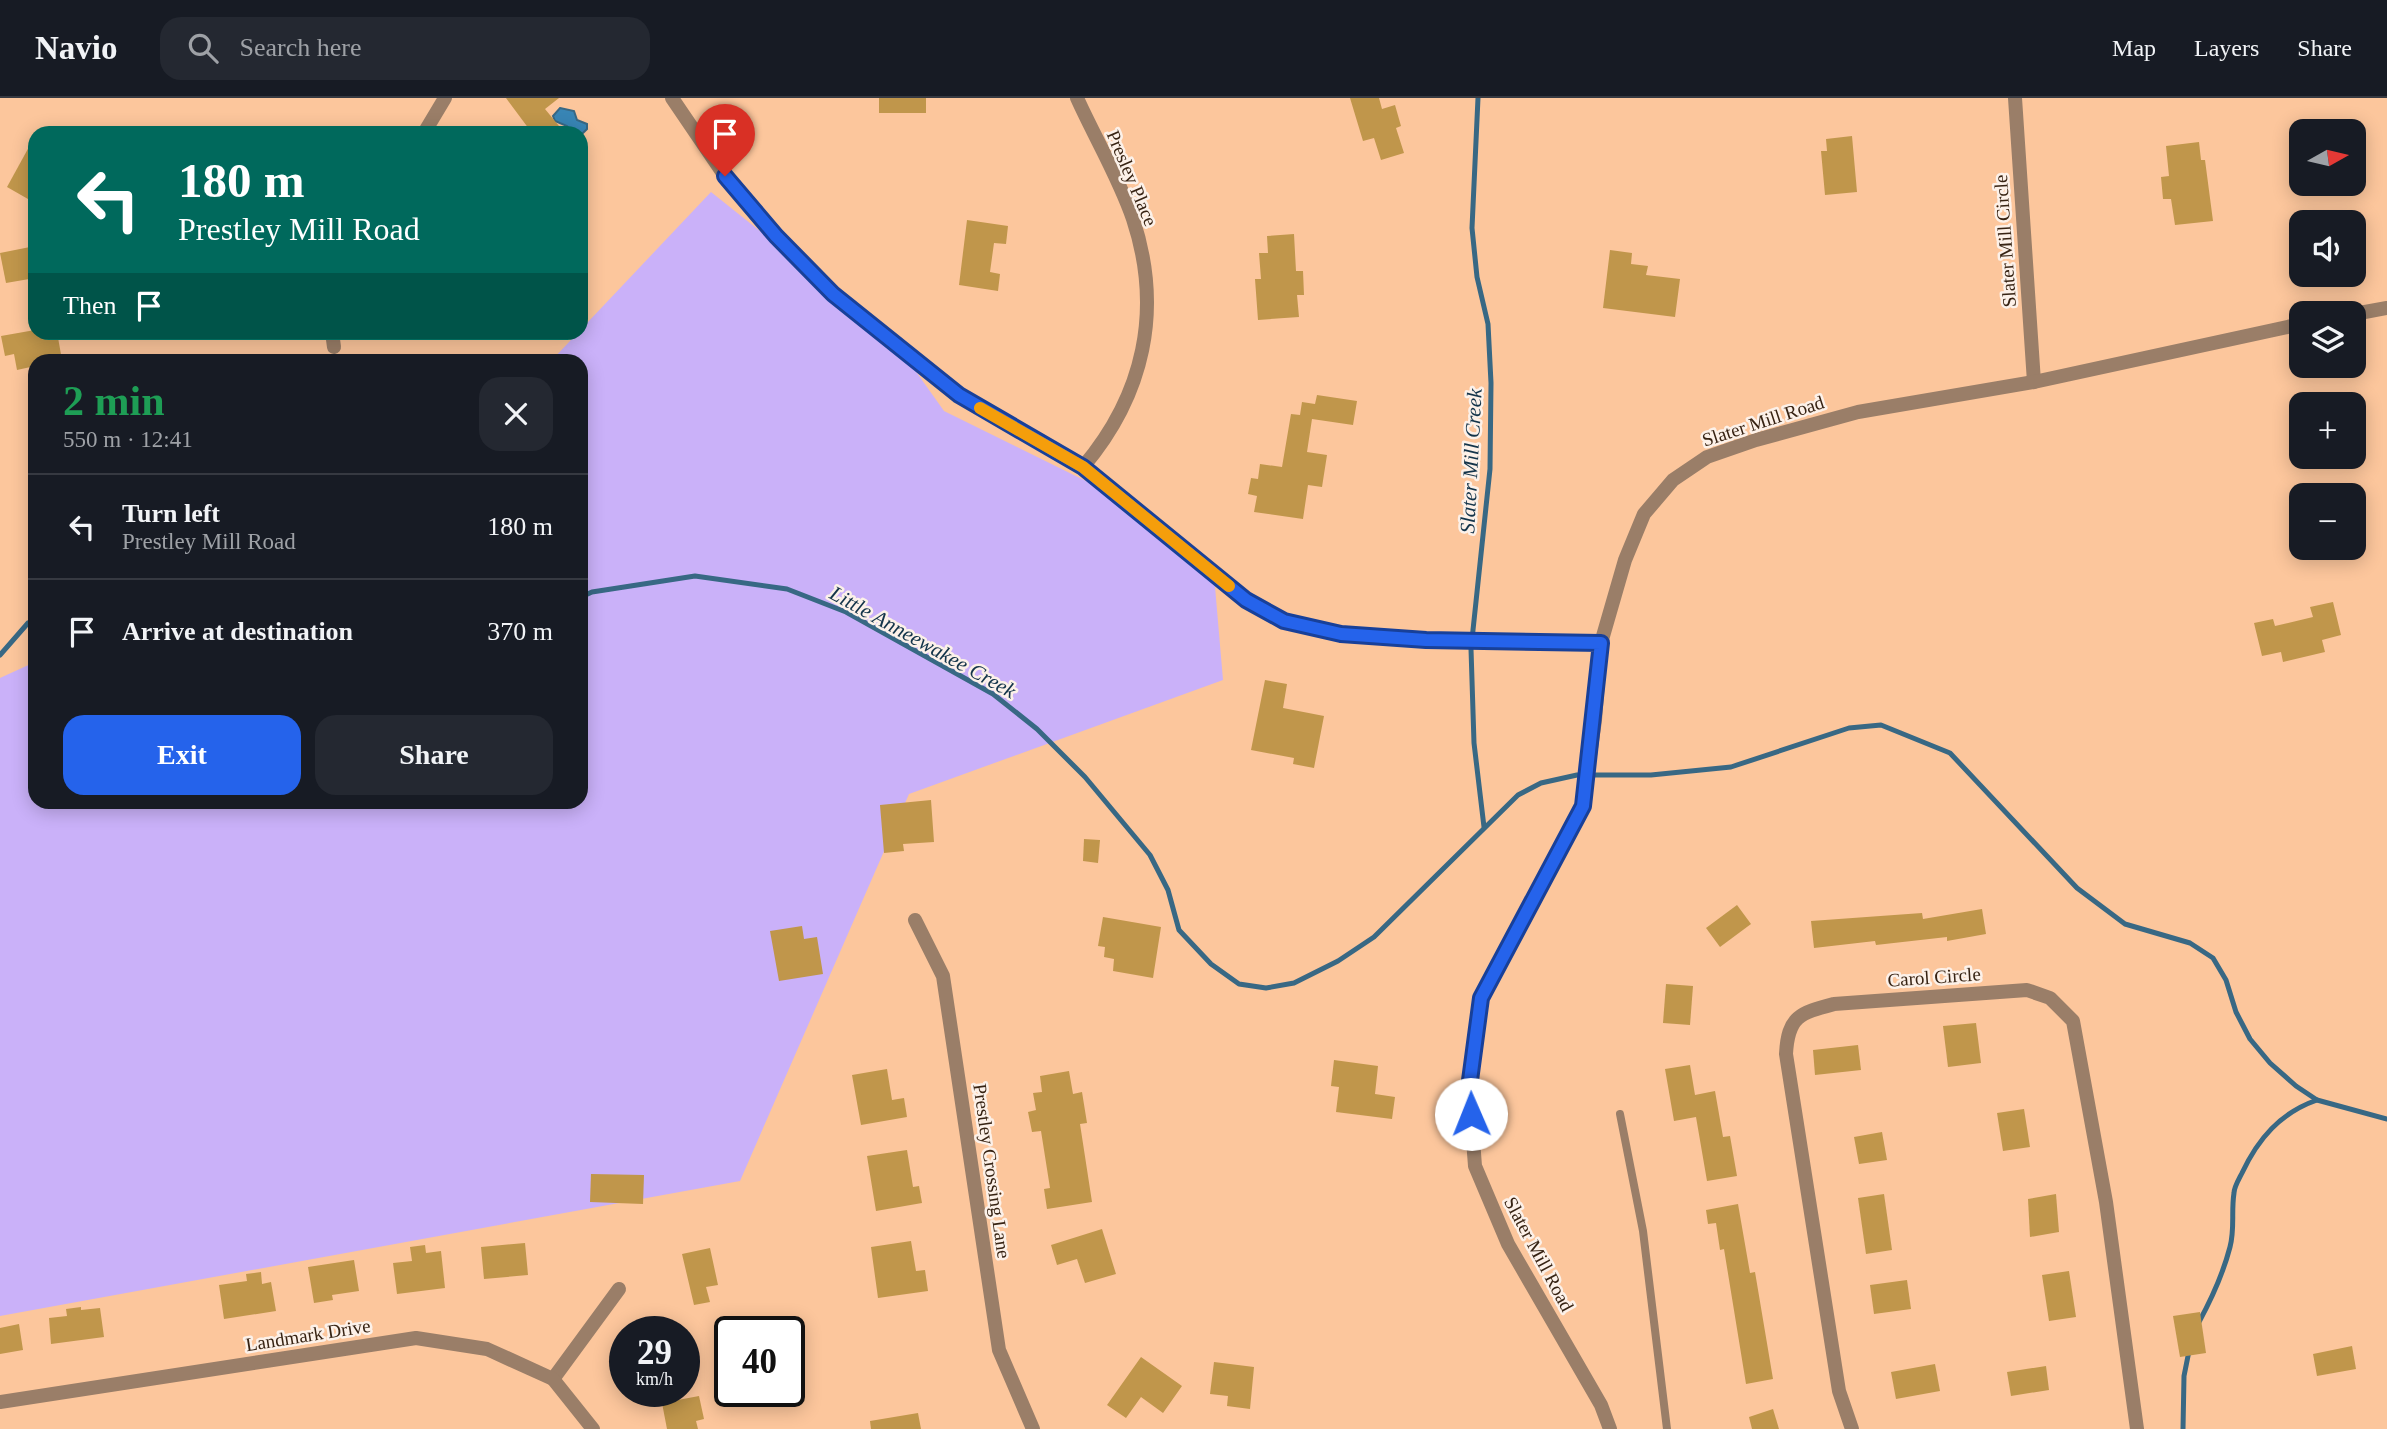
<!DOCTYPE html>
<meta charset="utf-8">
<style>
body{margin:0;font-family:"Times New Roman",serif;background:#242831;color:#f1f3f6;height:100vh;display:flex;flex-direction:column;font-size:26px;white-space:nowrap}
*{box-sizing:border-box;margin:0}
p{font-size:23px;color:#9ea1a6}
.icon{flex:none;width:38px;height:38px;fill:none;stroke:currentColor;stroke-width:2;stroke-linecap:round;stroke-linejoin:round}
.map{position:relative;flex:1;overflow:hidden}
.details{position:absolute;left:28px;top:256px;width:560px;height:455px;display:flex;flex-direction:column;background:#171b24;border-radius:21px;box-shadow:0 4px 18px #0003}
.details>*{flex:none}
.guide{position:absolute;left:28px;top:28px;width:560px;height:214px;border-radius:21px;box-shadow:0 4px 18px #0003;background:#00695c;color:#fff;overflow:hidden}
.needle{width:46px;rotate:82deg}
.tools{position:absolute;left:2289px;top:21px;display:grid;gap:14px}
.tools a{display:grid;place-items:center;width:77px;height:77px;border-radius:14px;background:#171b24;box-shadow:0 4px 18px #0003;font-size:35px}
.speed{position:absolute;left:609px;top:1218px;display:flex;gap:14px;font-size:35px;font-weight:700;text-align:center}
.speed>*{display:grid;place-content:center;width:91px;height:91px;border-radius:50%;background:#171b24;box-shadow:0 4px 18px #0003;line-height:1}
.speed small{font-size:18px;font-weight:400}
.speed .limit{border:4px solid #111;border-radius:10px;background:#fff;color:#111}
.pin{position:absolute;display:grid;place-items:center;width:60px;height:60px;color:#fff;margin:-72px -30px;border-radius:50% 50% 50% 0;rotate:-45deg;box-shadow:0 0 7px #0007}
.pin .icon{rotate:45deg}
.me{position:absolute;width:77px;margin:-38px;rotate:359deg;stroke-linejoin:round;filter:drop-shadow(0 0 5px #0008)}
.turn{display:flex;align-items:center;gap:24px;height:147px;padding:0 35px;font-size:32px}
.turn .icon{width:91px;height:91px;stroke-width:2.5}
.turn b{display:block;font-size:49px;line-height:60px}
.then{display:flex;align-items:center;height:66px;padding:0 35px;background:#0003;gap:14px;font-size:26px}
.round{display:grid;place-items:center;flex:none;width:74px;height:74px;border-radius:21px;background:#242831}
.headline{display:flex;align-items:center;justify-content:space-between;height:119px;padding:0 35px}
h1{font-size:42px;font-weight:800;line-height:52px;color:#1e9e55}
.action{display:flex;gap:14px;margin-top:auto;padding:14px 35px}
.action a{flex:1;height:80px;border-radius:21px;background:#2563eb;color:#fff;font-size:28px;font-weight:800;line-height:80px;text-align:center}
.action a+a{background:#242831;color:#f1f3f6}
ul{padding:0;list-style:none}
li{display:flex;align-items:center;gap:21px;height:105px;padding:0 35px;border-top:2px solid #363941}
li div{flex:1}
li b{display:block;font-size:26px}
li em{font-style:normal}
header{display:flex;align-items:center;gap:42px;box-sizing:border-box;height:98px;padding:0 35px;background:#171b24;border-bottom:2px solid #363941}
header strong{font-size:33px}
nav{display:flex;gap:38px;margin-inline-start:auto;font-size:24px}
.search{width:490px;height:63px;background:#242831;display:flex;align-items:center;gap:18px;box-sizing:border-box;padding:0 24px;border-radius:21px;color:#9ea1a6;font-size:26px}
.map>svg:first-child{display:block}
.green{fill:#cab1f9}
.water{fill:#3885b5;stroke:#386884;stroke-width:2}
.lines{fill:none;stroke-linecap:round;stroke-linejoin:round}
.stream{stroke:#386884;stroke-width:5}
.building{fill:#c0964b}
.service{stroke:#9a7e68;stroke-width:8}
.minor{stroke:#9a7e68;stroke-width:14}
.tertiary{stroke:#9a7e68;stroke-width:14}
.route-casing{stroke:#184099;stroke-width:18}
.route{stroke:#2563eb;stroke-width:12}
.slow{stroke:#f59e0b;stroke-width:12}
.labels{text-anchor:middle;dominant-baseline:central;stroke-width:5;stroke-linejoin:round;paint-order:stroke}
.street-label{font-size:19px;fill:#372313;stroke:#fcf1e9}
.water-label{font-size:21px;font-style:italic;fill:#13344a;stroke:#fcf1e9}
</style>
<header>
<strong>Navio</strong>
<div class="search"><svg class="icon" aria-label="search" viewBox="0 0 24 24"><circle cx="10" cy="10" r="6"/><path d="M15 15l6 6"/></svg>Search here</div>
<nav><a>Map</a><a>Layers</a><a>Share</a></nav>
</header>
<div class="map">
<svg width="2387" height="1331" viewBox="0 0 2387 1331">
<rect width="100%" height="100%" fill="#fcc69c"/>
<polygon class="green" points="711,94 890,237 944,313 1092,386 1214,477 1223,582 909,696 740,1083 0,1218 0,580 35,564 35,704 581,704 581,262 552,262"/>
<polygon class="water" points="560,10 574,13 577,22 587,26 587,31 582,36 573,35 567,28 555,23 553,18"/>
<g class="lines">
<g class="stream">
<polyline points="1478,0 1472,130 1477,179 1488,226 1491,285 1490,371 1471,551 1474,645 1484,729"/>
<polyline points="581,499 592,494 695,478 787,491 846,514 993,596 1037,631 1085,679 1150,757 1168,792 1179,832 1211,866 1239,886 1266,890 1294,885 1338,863 1374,839 1518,697 1541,685 1577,677 1651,677 1731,669 1849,630 1881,627 1950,655 2077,790 2125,826 2190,845 2213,860 2226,882 2236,914 2250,941 2270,965 2296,988 2317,1002 2387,1021"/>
<polyline points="0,557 28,525 35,523"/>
<path d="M2199 1224C2212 1200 2223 1176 2230 1149 2235 1130 2231 1114 2234 1095 2234 1089 2239 1081 2242 1075 2258 1041 2280 1015 2317 1002"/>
<polyline points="2183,1331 2184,1278 2189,1253"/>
</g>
</g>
<g class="building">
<polygon points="506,0 559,0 545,11 559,28 550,35 532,35"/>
<rect x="879" y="0" width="47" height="15"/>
<polygon points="1350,0 1379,0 1382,11 1395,7 1401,28 1396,30 1404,55 1381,62 1374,40 1363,43"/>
<polygon points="35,38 35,105 7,89"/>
<polygon points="1852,38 1857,94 1825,97 1821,53 1827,53 1826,41"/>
<polygon points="2199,44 2201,62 2205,62 2213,123 2175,127 2171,101 2163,101 2161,79 2169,78 2166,48"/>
<polygon points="967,122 1008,128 1006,146 994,145 990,174 1000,176 998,193 959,187"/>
<polygon points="1294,136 1296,173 1303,173 1304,197 1297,197 1299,219 1258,222 1255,181 1261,181 1259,155 1268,155 1267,138"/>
<polygon points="35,148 35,180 6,185 0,155"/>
<polygon points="1610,152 1632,155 1631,166 1648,168 1646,177 1680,181 1675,219 1603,210"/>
<polygon points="35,232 35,234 57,234 62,262 35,262 35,268 17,272 14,256 5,258 1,238"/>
<polygon points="1317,297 1357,303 1353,327 1312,321 1307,354 1327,357 1322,389 1308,387 1303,421 1254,414 1257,398 1248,396 1251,380 1258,381 1260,366 1282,369 1291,316 1300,317 1302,304 1315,306"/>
<polygon points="2333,504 2341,537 2322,542 2325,554 2283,564 2281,554 2262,558 2254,525 2273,521 2275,528 2313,519 2310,509"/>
<polygon points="1265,582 1287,586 1283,610 1324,618 1314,670 1293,666 1294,660 1251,652"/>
<polygon points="931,702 934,744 903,746 904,753 884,755 880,707"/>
<polygon points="1084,741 1100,742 1098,765 1083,763"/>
<polygon points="1737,807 1751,826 1720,849 1706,830"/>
<polygon points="1982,811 1986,836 1947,843 1947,839 1876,847 1875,843 1814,850 1811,823 1922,815 1923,821"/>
<polygon points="1103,819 1161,829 1153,880 1113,873 1114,861 1104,859 1105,849 1098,848"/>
<polygon points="802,828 804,841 817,839 823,876 779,883 770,833"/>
<polygon points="1666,886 1693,888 1690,927 1663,925"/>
<polygon points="1976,925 1981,965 1948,969 1943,928"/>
<polygon points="1858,947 1861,972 1815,977 1813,952"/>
<polygon points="1334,962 1378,968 1375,996 1395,999 1392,1021 1336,1014 1339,989 1331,988"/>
<polygon points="1690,967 1695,997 1715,993 1723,1039 1730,1038 1737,1078 1707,1083 1696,1019 1674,1023 1665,971"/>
<polygon points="887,971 892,1002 904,1000 907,1019 861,1027 852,977"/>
<polygon points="1069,973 1073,996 1082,994 1087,1025 1080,1026 1092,1104 1047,1111 1044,1091 1050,1090 1041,1033 1032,1034 1028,1014 1036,1012 1033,995 1042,994 1040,978"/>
<polygon points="2024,1011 2030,1049 2003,1053 1997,1015"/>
<polygon points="1882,1034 1887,1062 1859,1066 1854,1039"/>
<polygon points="907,1052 913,1089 919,1088 922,1105 876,1113 867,1058"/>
<polygon points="591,1076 644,1077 643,1106 590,1104"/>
<polygon points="1884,1096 1892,1152 1866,1156 1858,1100"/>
<polygon points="2056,1096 2059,1134 2030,1139 2028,1101"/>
<polygon points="1738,1106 1750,1175 1755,1174 1773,1281 1746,1286 1724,1151 1720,1152 1716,1125 1708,1126 1706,1112"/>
<polygon points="1102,1131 1116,1176 1085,1185 1077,1161 1057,1167 1051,1147"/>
<polygon points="911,1143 916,1173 925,1172 928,1193 878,1200 871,1149"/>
<polygon points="525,1145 528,1177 484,1181 481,1149"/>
<polygon points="425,1147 426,1155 441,1153 445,1190 397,1196 393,1165 412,1163 410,1149"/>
<polygon points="710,1150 718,1187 706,1189 710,1204 694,1207 682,1156"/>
<polygon points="354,1162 359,1193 332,1197 333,1202 314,1205 308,1169"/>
<polygon points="2069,1173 2076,1219 2049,1223 2042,1177"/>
<polygon points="261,1174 262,1186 271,1184 276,1213 224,1221 219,1187 247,1183 246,1176"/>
<polygon points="1907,1182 1911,1211 1874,1216 1870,1187"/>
<polygon points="81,1209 81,1212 100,1210 104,1239 51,1246 49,1220 67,1218 66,1211"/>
<polygon points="2200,1214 2206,1255 2180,1259 2173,1218"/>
<polygon points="19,1226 23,1252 0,1256 0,1230"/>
<polygon points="2352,1248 2356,1271 2317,1278 2313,1256"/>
<polygon points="1141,1259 1182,1288 1163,1315 1141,1299 1126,1320 1107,1307"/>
<polygon points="1214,1264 1254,1269 1250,1311 1227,1308 1228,1298 1210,1296"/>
<polygon points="1935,1266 1940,1293 1896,1301 1891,1274"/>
<polygon points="2046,1268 2049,1292 2011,1298 2007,1274"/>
<polygon points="699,1298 704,1321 696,1323 698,1331 667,1331 662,1305"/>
<polygon points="1773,1311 1779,1331 1752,1331 1749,1319"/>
<polygon points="918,1315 921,1331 871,1331 870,1323"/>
</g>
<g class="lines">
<polyline class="service" points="1620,1016 1643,1133 1667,1331"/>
<g class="minor">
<path d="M1077 0C1095 40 1119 80 1133 121 1163 212 1144 297 1083 369"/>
<polyline points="2015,0 2034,284"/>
<polyline points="424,35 445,0"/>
<polyline points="332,234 334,249"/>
<polyline points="915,822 943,878 999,1252 1033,1331"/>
<polyline points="553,1281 619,1191"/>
<polyline points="0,1304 416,1240 487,1251 553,1281 593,1331"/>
<path d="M1852 1331 1839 1293 1786 956C1788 918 1800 915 1834 906L2027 892 2050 900 2073 923 2106 1104 2137 1331"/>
</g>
<g class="tertiary">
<polyline points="672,0 725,78 776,138 833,196 959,297 1083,369 1246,502 1284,523 1341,536 1426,542 1601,545"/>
<polyline points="2354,216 2387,210"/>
<polyline points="1610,1331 1601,1307 1508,1146 1475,1068 1469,990 1481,900 1583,707 1595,622 1601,545 1625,462 1644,416 1673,382 1707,359 1756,342 1858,314 2034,284 2301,226"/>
</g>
</g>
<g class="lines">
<g class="route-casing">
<polyline id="route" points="725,78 776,138 833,196 959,297 1083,369 1246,502 1284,523 1341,536 1426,542 1601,545 1583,708 1481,900 1469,990 1471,1016"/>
</g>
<use href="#route" class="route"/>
<polyline class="slow" points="980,310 1083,369 1229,488"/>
</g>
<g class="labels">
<g class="street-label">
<text transform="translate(1132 80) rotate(67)">Presley Place</text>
<text transform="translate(2005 143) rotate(-94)">Slater Mill Circle</text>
<text transform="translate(1763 323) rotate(-18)">Slater Mill Road</text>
<text transform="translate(1934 879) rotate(-4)">Carol Circle</text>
<text transform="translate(992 1073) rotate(82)">Prestley Crossing Lane</text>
<text transform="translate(1539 1156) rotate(62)">Slater Mill Road</text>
<text transform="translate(308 1237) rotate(-9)">Landmark Drive</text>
</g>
<g class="water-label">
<text transform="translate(1471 363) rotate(-87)">Slater Mill Creek</text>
<text transform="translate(923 544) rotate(29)">Little Anneewakee Creek</text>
</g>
</g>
</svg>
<div class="tools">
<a><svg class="needle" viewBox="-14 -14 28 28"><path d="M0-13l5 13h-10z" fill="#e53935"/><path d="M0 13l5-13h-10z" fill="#9ea1a6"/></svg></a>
<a><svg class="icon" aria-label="sound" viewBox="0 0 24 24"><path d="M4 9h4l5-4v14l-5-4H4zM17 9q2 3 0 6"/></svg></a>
<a><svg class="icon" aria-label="layers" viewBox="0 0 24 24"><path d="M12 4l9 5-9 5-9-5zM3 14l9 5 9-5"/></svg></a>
<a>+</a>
<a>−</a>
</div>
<div class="speed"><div>29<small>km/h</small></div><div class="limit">40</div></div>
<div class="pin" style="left:725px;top:78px;background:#d93025"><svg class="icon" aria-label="arrive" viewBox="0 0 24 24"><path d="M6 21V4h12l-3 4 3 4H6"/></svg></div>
<svg class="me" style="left:1471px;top:1016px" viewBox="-20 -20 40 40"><circle r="19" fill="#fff"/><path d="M0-13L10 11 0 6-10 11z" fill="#2563eb"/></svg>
<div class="guide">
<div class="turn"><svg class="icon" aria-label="left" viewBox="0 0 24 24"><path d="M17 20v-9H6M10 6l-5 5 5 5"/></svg><div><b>180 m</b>Prestley Mill Road</div></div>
<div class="then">Then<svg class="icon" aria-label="arrive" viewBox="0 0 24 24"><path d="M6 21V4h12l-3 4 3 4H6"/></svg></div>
</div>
<section class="details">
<div class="headline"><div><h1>2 min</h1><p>550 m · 12:41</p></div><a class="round"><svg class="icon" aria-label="close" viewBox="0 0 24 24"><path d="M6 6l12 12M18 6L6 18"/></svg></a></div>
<ul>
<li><svg class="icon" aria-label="left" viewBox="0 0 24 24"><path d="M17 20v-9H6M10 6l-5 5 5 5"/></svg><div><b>Turn left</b><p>Prestley Mill Road</p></div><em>180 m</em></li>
<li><svg class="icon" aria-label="arrive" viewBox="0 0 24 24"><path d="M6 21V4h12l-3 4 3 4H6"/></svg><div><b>Arrive at destination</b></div><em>370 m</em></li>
</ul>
<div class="action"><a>Exit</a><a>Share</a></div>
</section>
</div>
